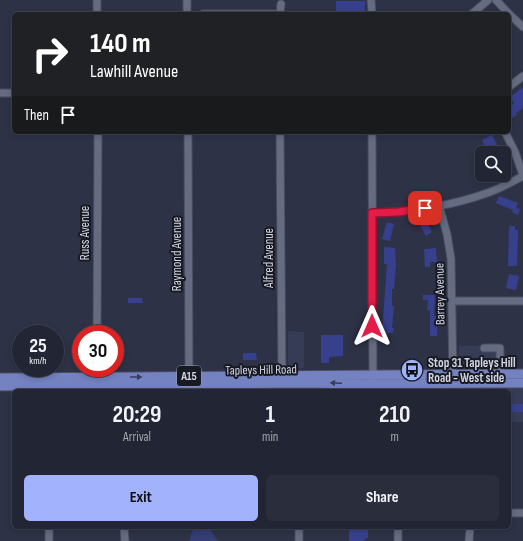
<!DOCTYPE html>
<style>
body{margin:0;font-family:"Sofia Sans Condensed",sans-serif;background:#2a2e3c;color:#f1f3f6;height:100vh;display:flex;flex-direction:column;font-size:15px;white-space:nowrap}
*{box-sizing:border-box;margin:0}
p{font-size:13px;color:#a2a5ac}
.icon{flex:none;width:22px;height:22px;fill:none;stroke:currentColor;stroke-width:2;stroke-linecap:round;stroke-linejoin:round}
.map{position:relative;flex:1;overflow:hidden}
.drawer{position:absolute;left:12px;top:389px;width:499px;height:140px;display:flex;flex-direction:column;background:#222634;border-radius:6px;box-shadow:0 2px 6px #0003,0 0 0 1px #3f434f}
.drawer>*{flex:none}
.guide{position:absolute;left:12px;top:12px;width:499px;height:122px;border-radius:6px;box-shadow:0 2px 6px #0003,0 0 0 1px #3f434f;background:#202124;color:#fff;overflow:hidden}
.controls{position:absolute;left:475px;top:146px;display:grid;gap:8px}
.controls a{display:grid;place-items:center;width:36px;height:36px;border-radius:6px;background:#222634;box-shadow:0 2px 6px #0003,0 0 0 1px #3f434f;font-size:20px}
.speed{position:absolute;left:12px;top:325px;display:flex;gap:8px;font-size:20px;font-weight:700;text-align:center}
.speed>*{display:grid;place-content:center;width:52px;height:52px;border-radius:50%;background:#222634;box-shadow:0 2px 6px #0003,0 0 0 1px #3f434f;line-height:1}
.speed small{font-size:10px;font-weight:400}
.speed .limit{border:6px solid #d22;background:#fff;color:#111}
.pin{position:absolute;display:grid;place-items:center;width:34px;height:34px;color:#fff;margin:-17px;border-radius:8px;box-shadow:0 2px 6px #0006}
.me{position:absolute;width:44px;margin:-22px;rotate:0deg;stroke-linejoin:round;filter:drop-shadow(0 0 3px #0008)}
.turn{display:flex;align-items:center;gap:14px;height:84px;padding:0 12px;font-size:18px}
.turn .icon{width:52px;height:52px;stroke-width:2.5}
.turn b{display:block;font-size:28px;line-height:34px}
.then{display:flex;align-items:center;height:38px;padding:0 12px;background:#0003;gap:8px;font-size:15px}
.eta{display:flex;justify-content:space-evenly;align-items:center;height:68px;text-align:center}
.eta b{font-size:24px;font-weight:700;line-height:28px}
.button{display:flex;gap:8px;margin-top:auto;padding:8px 12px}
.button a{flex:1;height:46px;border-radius:6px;background:#a2b2fd;color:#111;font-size:16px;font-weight:700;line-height:46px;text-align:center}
.button a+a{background:#2a2e3c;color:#f1f3f6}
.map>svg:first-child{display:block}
.built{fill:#363c56}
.green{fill:#343d74}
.building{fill:#37408c}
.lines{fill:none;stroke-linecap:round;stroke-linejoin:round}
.minor-casing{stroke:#4a4d5e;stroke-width:9}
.major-casing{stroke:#4a4d5e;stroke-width:11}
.minor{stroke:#656b81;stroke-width:7}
.major{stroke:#7582c1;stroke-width:9}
.oneway{fill:#393e5a}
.route-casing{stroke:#92132f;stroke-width:10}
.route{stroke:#e11d48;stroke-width:7}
.labels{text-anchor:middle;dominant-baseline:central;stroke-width:4;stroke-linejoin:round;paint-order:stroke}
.shield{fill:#181a23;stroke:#999ca7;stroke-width:1}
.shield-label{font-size:12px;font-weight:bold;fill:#d0d3e0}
.street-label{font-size:13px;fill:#d0d3e0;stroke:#181a23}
.poi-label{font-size:13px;font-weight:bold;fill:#d0d3e0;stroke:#181a23;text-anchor:start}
</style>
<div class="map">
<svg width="523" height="541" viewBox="0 0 523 541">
<rect width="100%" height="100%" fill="#2d3246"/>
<g class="built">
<polygon points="288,331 304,332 304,368 291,369 288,367"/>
<polygon points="503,345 503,366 459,367 459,346"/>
<polygon points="475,388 523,388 523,422 509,422 509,391 475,391"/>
</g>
<polygon class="green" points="194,527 209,527 218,541 189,541"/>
<g class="building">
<rect x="336" y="1" width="29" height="13"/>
<polygon points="523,87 523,108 516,113 517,115 509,120 509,107 514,103 510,97"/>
<polygon points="492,135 499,149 488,153 482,140"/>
<polygon points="499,196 518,203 516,208 520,209 518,215 512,212 513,210 496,203"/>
<polygon points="426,220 432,232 426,236 419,223"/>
<polygon points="387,222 394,224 390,241 382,239"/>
<polygon points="509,226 515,226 515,230 518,230 517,266 508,266"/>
<polygon points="384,247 395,248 396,265 394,289 392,289 392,306 394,306 392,328 394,328 393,333 382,333 387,264 384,264"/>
<polygon points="436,248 437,262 430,262 430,267 425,267 424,249"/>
<polygon points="509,274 519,276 516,290 506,288"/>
<polygon points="423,295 435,295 434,316 437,316 437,336 430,336 430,310 427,310 428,300 423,300"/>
<polygon points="128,298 142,298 143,303 128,303"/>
<polygon points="321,335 343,335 343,356 329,357 329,363 321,363"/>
<polygon points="243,353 256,353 257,360 243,360"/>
<rect x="509" y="404" width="14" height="8"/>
<polygon points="349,527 368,527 368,537 363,541 349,541"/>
</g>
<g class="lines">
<g class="minor-casing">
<g id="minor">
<polyline points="97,0 97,14"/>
<polyline points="187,0 187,14"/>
<polyline points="371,0 372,14"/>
<polyline points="496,0 509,14"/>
<polyline points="203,14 275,14"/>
<polyline points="280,14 281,4"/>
<polyline points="472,14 488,0"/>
<polyline points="509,14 523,27"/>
<polyline points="509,87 523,76"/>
<polyline points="0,93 14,93"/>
<polyline points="188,132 189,376 194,384 195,391"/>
<polyline points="280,132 282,380"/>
<polyline points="372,132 373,380"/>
<polyline points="505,132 515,152 523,175"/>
<polyline points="439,206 447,234 451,259 453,379"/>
<path d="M372 213C412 212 452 206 490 192 501 188 512 182 523 176"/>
<polyline points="452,301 523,301"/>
<polyline points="97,334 98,132"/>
<polyline points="484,348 500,348 500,374"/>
<polyline points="97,382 97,368"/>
<polyline points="509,513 523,513"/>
<polyline points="49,527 49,541"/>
<polyline points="124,527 125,541"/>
<polyline points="299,527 299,541"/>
<polyline points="398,527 398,541"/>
<polyline points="469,541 470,527"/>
</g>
</g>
<g class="major-casing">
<g id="major">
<polyline points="0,378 523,374"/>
<polyline points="0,386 299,383 363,384 523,383"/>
</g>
</g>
<use href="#minor" class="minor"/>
<use href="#major" class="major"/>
</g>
<defs><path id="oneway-solid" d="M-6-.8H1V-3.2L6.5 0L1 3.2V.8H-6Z"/></defs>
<g class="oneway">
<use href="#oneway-solid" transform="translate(136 377)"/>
<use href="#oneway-solid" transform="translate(336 383) rotate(-178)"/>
</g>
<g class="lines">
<g class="route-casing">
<polyline id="route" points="372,326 372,213 398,212 425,208"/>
</g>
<use href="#route" class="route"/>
</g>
<defs>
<g id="bus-disc" transform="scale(1.15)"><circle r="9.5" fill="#a2b2fd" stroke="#181a23"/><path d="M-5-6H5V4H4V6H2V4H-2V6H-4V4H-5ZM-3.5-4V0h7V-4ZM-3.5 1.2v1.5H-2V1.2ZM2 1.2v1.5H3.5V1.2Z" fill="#111"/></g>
</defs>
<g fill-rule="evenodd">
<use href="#bus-disc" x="412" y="370"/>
</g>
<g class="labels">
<rect class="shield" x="177" y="366" width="24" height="20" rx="3"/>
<g class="shield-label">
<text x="189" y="376">A15</text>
</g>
<g class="street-label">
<text transform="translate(85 233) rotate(-90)">Russ Avenue</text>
<text transform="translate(177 254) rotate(-90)">Raymond Avenue</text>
<text transform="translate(269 258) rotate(-90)">Alfred Avenue</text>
<text transform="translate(440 294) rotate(-91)">Barrey Avenue</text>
<text transform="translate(261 370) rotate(-1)">Tapleys Hill Road</text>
</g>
<g class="poi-label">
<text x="428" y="363">Stop 31 Tapleys Hill<tspan x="428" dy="15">Road - West side</tspan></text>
</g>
</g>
</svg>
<div class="controls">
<a><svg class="icon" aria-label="search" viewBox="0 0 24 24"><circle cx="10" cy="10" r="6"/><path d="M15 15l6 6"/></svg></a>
</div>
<div class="speed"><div>25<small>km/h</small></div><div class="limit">30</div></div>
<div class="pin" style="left:425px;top:208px;background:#d93025"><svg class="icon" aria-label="arrive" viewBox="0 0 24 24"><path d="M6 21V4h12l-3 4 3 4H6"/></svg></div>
<svg class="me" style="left:372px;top:326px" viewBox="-20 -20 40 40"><path d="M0-17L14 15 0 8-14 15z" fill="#e11d48" stroke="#fff" stroke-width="4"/></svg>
<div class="guide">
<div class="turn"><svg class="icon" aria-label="right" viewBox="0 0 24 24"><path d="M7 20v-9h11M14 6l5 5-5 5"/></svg><div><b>140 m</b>Lawhill Avenue</div></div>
<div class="then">Then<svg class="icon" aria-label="arrive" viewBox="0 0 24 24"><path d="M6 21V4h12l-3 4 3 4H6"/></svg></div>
</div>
<section class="drawer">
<div class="eta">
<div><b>20:29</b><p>Arrival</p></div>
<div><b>1</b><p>min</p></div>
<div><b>210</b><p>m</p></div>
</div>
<div class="button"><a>Exit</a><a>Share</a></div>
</section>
</div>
